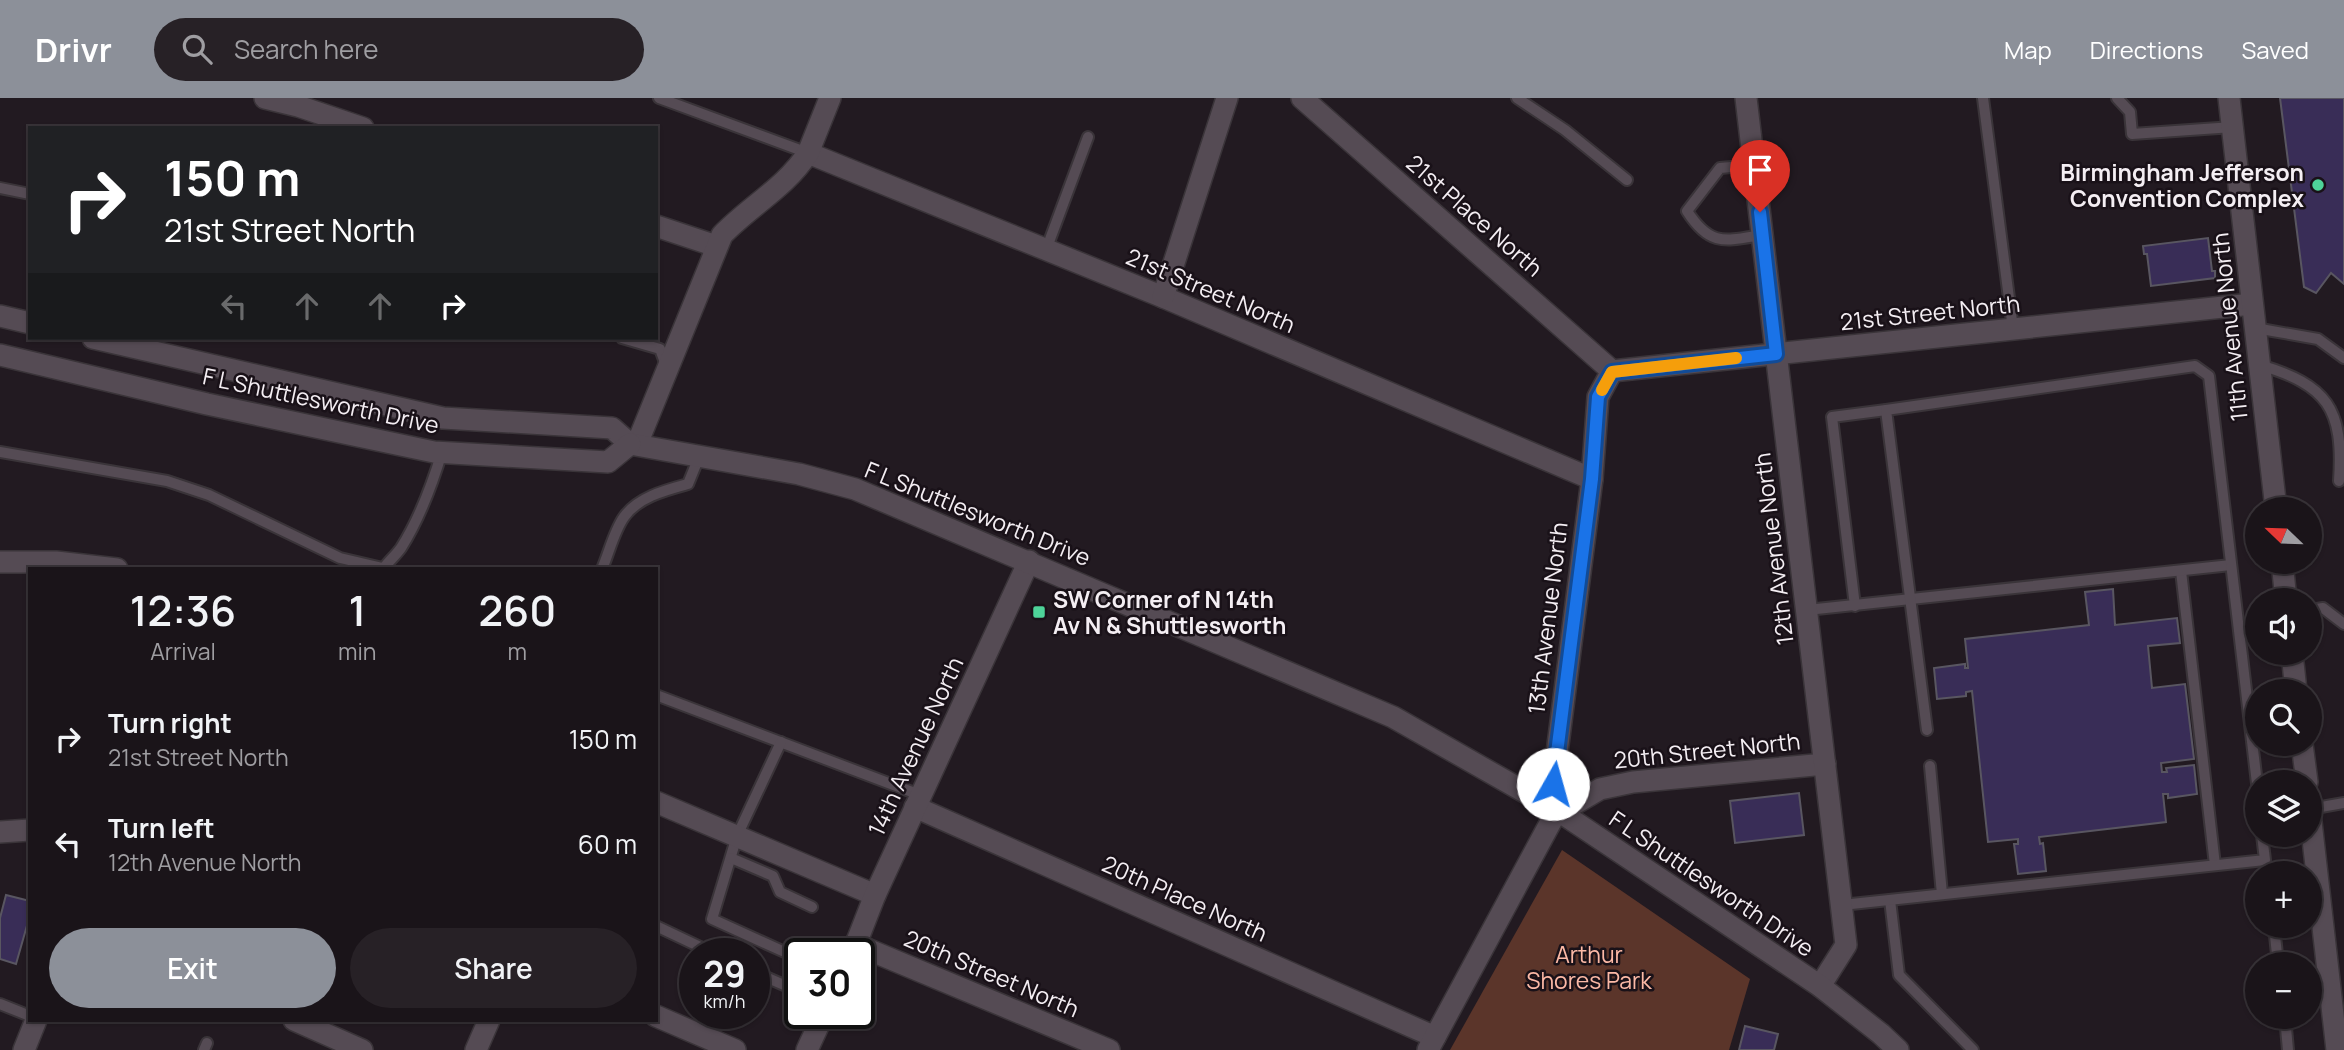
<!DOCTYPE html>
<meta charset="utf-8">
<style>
body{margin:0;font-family:Manrope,sans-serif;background:#272126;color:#f1f3f6;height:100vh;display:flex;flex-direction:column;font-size:26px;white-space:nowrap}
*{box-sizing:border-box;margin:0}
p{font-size:23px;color:#9f9ea2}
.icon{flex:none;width:38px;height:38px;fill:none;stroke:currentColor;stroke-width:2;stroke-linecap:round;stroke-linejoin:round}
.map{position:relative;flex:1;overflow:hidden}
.drawer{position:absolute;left:28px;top:469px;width:630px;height:455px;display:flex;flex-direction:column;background:#1a1419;border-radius:0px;box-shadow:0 2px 5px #0004,0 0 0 2px #383338}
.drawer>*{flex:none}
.guide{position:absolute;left:28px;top:28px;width:630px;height:214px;border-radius:0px;box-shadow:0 2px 5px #0004,0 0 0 2px #383338;background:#202124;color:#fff;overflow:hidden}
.needle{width:46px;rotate:293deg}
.tools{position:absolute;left:2245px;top:399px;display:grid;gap:14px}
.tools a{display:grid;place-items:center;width:77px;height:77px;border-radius:50%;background:#1a1419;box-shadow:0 2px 5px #0004,0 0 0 2px #383338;font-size:35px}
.speed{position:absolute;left:679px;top:840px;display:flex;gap:14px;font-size:35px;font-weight:700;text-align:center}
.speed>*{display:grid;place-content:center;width:91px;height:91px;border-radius:50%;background:#1a1419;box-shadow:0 2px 5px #0004,0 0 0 2px #383338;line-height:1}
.speed small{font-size:18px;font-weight:400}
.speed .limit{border:4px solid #111;border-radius:10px;background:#fff;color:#111}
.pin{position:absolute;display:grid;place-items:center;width:60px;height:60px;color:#fff;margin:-72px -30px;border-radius:50% 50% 50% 0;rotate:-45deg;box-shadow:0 0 7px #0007}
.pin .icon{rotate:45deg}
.me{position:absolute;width:77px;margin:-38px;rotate:7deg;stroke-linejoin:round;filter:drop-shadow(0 0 5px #0008)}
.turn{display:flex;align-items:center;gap:24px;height:147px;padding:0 21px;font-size:32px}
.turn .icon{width:91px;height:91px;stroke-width:2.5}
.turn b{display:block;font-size:49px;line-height:60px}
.lanes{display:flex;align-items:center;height:66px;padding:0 21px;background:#0003;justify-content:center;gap:35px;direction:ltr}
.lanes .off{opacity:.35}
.eta{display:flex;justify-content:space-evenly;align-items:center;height:119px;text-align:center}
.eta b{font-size:42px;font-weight:600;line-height:49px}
.button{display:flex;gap:14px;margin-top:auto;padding:14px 21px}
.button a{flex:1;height:80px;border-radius:42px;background:#8c9099;color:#fff;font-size:28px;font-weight:600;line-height:80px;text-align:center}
.button a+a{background:#272126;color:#f1f3f6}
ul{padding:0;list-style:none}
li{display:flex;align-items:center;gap:21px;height:105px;padding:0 21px}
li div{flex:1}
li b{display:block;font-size:26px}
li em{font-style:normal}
header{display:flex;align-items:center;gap:42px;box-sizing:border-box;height:98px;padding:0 35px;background:#8c9099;color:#fff}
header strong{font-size:33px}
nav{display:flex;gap:38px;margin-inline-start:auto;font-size:24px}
.search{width:490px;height:63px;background:#272126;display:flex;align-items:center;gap:18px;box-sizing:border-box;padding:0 24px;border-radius:38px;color:#9f9ea2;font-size:26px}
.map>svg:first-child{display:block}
.green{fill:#5b352a}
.building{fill:#392d57;stroke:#595661;stroke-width:2}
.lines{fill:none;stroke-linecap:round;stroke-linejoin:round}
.lane-casing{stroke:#3a3439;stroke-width:14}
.street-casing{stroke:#3a3439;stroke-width:24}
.secondary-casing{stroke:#3a3439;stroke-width:24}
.lane{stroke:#554b54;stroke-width:10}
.street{stroke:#554b54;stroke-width:21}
.secondary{stroke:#554b54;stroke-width:21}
.route-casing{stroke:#114b97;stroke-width:18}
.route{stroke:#1a73e8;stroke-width:12}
.slow{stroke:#f59e0b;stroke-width:12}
.poi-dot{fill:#4ed399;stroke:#191118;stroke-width:2.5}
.labels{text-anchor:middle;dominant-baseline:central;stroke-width:5;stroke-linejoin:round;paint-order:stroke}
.poi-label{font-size:23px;font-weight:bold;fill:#f4eef3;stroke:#191118;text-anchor:end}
.street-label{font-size:23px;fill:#f4eef3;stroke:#191118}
.park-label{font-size:23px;fill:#fcb9a6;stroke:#191118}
</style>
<header>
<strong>Drivr</strong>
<div class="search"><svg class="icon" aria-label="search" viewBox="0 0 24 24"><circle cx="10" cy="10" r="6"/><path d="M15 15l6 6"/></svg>Search here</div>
<nav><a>Map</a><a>Directions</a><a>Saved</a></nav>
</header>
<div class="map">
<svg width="2344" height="952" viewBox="0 0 2344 952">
<rect width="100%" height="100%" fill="#221a21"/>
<polygon class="green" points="1562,752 1750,881 1729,952 1450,952"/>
<g class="building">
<polygon points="2280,0 2344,0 2344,186 2331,175 2316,195 2304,189"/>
<polygon points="2208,140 2212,173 2215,173 2215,180 2151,188 2147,156 2144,156 2143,148"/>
<polygon points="2113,491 2115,527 2177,520 2180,545 2148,548 2152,590 2185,586 2194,661 2161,665 2162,674 2167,674 2166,670 2194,667 2197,696 2168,700 2168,696 2163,696 2166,724 2039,739 2040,746 2043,745 2046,773 2018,776 2014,746 2018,746 2018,741 1988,744 1972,593 1966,594 1966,598 1937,601 1934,570 1965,566 1965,570 1968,570 1965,541 2089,527 2085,494"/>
<polygon points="1799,695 1804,737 1735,745 1730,703"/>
<polygon points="6,797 30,803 30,817 16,866 0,861 0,820"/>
<polygon points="1745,928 1778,936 1774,952 1739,952"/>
</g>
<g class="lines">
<g class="lane-casing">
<g id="lane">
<polyline points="659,0 808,55"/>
<polyline points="1517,0 1565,32 1627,82"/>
<polyline points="1983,0 2013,231"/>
<polyline points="2117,0 2130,14 2132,36 2233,29"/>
<path d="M1754 67 1720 70 1687 113C1710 149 1725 143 1762 137"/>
<polyline points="0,90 30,96"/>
<polyline points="1046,152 1088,39"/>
<polyline points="2255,230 2318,241 2344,260"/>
<polyline points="622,240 660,251 666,267"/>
<path d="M2260 267C2327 287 2344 310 2339 383"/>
<polyline points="0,354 167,383 209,397 340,460 387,471"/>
<path d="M383 471C389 463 396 457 401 450 420 420 432 387 442 354"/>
<path d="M602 471C609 455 614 433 624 419 638 399 666 392 688 386L699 359"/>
<polyline points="2181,473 2215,767"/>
<polyline points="1855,508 1832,319 1886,312"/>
<polyline points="1807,512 2231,467"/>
<polyline points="2310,512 2323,510 2344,526"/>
<polyline points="656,597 920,697"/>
<polyline points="1927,632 1886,312 2195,268 2209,278 2258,694"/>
<polyline points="781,644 737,738 712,821 789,856"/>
<polyline points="1930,668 1942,796"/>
<polyline points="2310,711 2344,705"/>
<polyline points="731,760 773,778 780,794 812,809"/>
<polyline points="1890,802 1899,877 1973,952"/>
<polyline points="1842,807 2265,762 2262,737"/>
<polyline points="656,828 715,856"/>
<polyline points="2274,828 2278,866"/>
<polyline points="754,874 784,887"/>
<polyline points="0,906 30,918"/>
<polyline points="2285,919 2288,952"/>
<polyline points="204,952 207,945"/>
</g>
</g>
<g class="street-casing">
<g id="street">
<polyline points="265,0 298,8 363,30"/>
<polyline points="1302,0 1612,273"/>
<polyline points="808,55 1163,199 1592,381"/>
<polyline points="656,128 716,148"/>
<polyline points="1163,199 1227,0"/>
<polyline points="1612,273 2252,206"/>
<path d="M637 346 722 137C750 108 786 89 808 55L830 0"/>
<polyline points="0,464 56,464 117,471"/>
<polyline points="656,704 875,797"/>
<polyline points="915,709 1435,939"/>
<polyline points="1560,714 1553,686 1592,381 1598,299 1612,273"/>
<polyline points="0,734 30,732"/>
<polyline points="855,846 1109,952"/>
<polyline points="852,856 875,797 1029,463"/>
<polyline points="656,918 735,952"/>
<polyline points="294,922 362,952"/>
<polyline points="24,952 36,922"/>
<polyline points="476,952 489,922"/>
<polyline points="807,952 824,915"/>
<polyline points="1428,952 1554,718 1600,691 1633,684 1825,666"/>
</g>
</g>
<g class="secondary-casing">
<g id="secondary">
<polyline points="1746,0 1846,847 1820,888"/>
<polyline points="2229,0 2276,411"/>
<polyline points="0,218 30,225"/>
<polyline points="93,240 443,320 612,330 630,346 799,376 855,391 1393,619 1560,714 1820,888 1881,936 1898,952"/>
<polyline points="0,257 207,306 434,354 608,364 630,346"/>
<polyline points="2282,464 2286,502"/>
<polyline points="2292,555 2296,593"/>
<polyline points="2302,646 2307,684"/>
<polyline points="2310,715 2337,952"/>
</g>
</g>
<use href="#lane" class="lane"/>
<use href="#street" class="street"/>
<use href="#secondary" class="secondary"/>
</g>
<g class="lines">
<g class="route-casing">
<polyline id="route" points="1553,686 1592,381 1598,299 1612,274 1776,256 1760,114"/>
</g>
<use href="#route" class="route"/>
<polyline class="slow" points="1602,292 1612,274 1736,260"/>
</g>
<g class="poi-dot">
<circle cx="2318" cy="87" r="7"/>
<rect x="1032" y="507" width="14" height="14" rx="3.5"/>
</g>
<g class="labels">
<g class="poi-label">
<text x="2304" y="74">Birmingham Jefferson<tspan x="2304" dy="26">Convention Complex</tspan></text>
<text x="1053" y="501" text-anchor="start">SW Corner of N 14th<tspan x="1053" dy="26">Av N &amp; Shuttlesworth</tspan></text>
</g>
<g class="street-label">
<text transform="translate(1475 117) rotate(41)">21st Place North</text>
<text transform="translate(1211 192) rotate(23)">21st Street North</text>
<text transform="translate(1930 214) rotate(-6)">21st Street North</text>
<text transform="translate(2229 229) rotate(-96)">11th Avenue North</text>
<text transform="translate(321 302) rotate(12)">F L Shuttlesworth Drive</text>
<text transform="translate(978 415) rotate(22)">F L Shuttlesworth Drive</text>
<text transform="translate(1773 451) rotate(-97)">12th Avenue North</text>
<text transform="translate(1547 520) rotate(-83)">13th Avenue North</text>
<text transform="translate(915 648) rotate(-65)">14th Avenue North</text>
<text transform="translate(1707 652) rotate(-6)">20th Street North</text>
<text transform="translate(1712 785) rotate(34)">F L Shuttlesworth Drive</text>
<text transform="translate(1185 800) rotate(24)">20th Place North</text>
<text transform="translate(992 875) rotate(23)">20th Street North</text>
</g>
<g class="park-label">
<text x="1589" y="856">Arthur<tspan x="1589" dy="26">Shores Park</tspan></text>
</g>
</g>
</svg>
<div class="tools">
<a><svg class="needle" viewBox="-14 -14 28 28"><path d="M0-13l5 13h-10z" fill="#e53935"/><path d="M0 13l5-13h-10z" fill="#9f9ea2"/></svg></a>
<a><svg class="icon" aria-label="sound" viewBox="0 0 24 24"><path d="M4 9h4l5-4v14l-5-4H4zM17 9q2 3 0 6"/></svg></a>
<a><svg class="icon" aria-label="search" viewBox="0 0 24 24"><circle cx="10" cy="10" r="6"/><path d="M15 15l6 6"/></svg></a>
<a><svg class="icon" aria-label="layers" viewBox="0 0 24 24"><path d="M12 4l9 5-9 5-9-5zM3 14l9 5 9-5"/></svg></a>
<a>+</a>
<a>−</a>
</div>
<div class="speed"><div>29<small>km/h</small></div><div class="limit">30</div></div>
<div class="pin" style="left:1760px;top:114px;background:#d93025"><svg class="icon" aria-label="arrive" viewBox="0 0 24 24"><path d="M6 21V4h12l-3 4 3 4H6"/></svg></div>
<svg class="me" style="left:1553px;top:686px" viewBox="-20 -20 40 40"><circle r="19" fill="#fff"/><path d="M0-13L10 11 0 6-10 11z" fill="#1a73e8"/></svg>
<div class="guide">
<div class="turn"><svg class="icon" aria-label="right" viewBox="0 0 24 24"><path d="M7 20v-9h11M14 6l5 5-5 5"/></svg><div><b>150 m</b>21st Street North</div></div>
<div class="lanes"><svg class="icon off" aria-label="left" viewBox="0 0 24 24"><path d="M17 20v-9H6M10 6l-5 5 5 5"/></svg><svg class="icon off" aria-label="ahead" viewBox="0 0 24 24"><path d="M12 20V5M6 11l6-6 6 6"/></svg><svg class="icon off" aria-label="ahead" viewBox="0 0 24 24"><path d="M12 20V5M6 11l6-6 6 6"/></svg><svg class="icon" aria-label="right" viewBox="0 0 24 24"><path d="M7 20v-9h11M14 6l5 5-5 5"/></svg></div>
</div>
<section class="drawer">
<div class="eta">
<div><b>12:36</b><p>Arrival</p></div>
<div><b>1</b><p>min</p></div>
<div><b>260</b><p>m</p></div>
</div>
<ul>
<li><svg class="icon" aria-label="right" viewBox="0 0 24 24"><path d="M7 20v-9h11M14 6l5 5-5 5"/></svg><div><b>Turn right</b><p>21st Street North</p></div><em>150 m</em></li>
<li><svg class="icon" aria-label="left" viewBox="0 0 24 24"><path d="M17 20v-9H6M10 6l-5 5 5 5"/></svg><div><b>Turn left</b><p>12th Avenue North</p></div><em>60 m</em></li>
</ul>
<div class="button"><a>Exit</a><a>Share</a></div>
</section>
</div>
